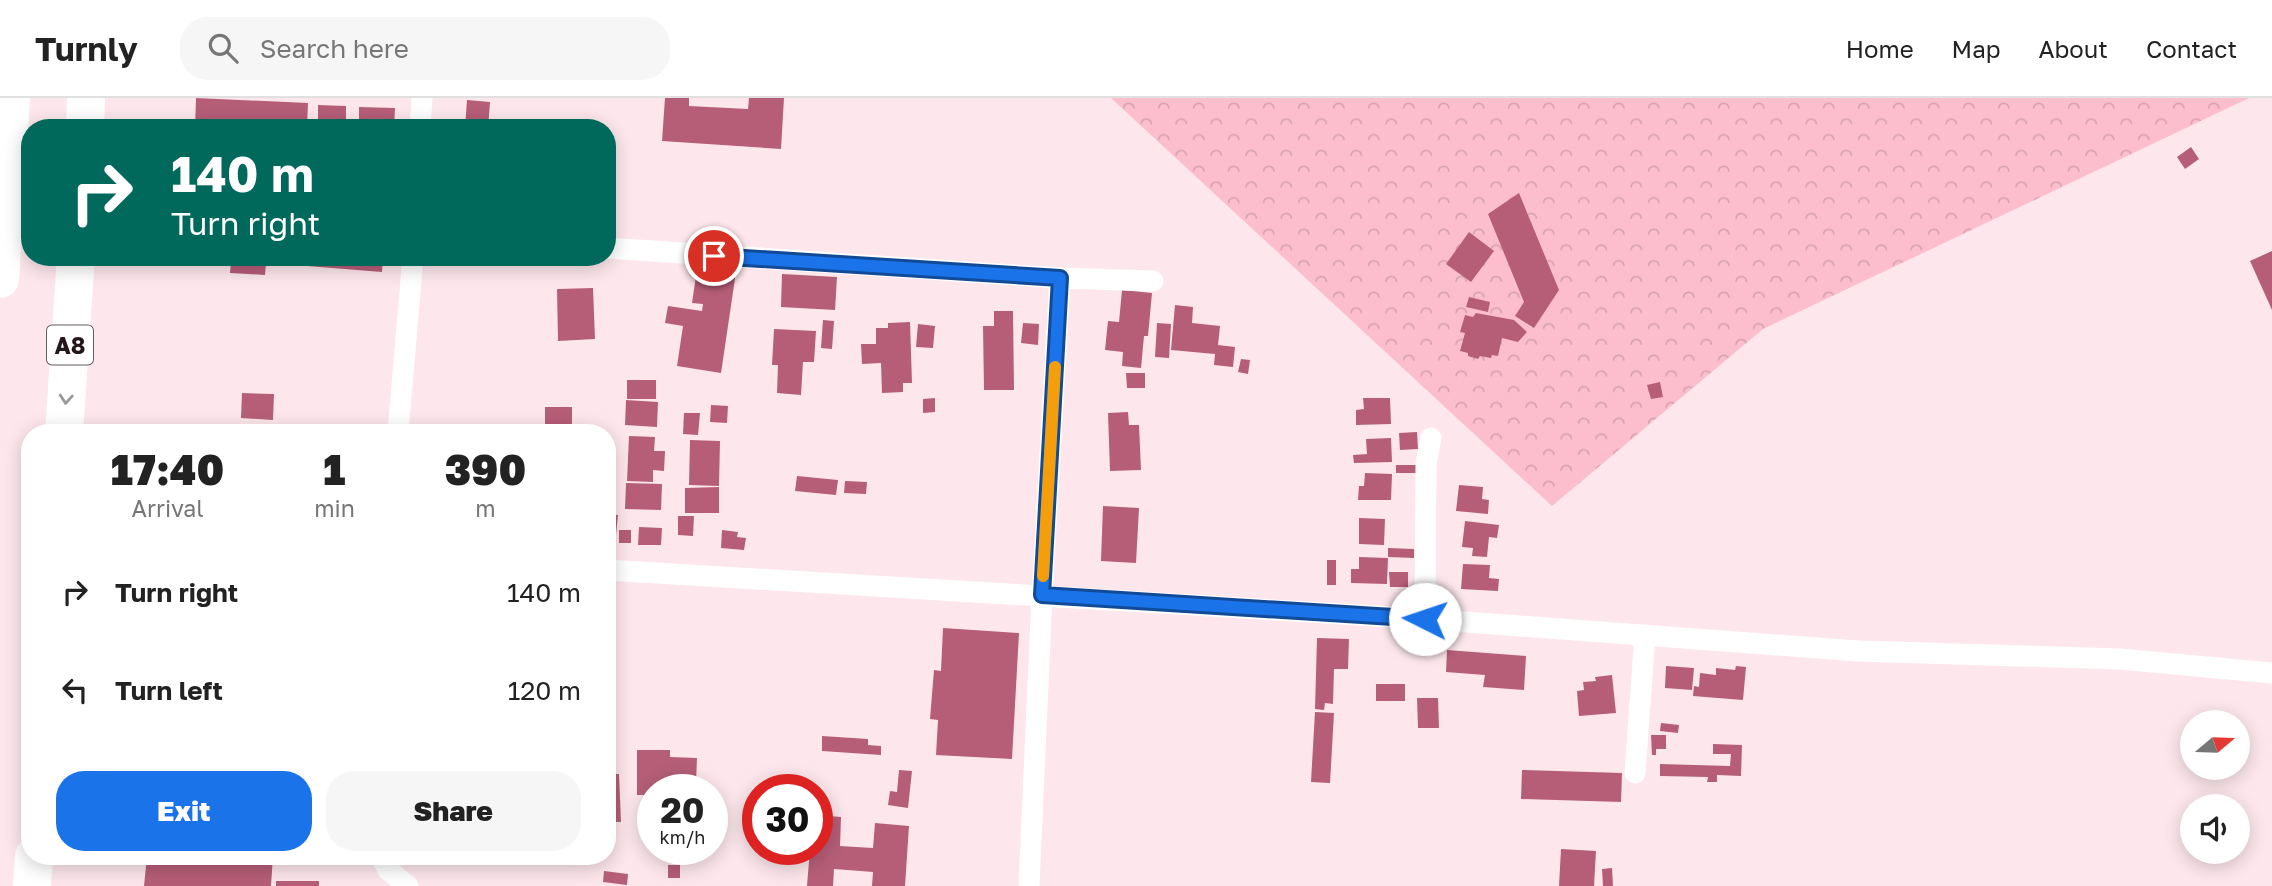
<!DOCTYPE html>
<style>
body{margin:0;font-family:"Golos Text",sans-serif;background:#f6f6f6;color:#222;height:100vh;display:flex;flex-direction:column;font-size:26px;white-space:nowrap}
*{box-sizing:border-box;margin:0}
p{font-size:23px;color:#767676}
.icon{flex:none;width:38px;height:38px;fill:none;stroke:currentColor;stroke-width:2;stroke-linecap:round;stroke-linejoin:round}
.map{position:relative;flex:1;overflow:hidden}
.sheet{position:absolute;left:21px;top:326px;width:595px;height:441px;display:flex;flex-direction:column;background:#fff;border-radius:28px;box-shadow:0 4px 18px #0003}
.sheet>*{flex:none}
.hud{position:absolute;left:21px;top:21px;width:595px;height:147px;border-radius:28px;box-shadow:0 4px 18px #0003;background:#00695c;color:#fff;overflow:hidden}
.needle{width:46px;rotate:71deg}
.tools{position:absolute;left:2180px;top:612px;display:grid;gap:14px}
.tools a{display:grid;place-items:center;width:70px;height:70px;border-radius:50%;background:#fff;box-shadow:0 4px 18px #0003;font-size:35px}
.speed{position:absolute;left:637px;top:676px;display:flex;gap:14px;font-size:35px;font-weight:700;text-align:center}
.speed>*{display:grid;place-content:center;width:91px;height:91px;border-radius:50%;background:#fff;box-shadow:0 4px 18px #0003;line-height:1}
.speed small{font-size:18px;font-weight:400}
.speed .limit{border:10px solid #d22;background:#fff;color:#111}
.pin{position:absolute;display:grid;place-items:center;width:60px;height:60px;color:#fff;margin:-30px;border:4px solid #fff;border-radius:50%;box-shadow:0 2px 7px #0007}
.me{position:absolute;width:77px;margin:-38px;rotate:274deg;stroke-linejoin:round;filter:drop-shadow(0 0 5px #0008)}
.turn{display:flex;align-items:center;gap:24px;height:147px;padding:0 35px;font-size:32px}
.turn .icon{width:91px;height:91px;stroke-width:2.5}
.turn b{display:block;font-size:49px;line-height:60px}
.eta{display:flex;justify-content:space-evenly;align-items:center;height:119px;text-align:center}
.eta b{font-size:42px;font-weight:800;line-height:49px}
.button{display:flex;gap:14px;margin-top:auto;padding:14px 35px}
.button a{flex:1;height:80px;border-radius:28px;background:#1a73e8;color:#fff;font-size:28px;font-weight:800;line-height:80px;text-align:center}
.button a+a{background:#f6f6f6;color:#222}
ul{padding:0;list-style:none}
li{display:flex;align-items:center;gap:21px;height:98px;padding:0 35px}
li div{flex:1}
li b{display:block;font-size:26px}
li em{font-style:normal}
header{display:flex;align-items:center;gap:42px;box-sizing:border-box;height:98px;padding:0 35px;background:#fff;border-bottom:2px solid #e0e0e0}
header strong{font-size:33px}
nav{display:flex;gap:38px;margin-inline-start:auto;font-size:24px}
.search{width:490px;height:63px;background:#f6f6f6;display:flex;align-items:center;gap:18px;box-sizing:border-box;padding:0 24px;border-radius:28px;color:#767676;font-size:26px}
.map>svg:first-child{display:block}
.park{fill:url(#park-crowns)}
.building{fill:#b65e78}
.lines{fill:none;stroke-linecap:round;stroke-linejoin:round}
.street{stroke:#fff;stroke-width:21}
.highway{stroke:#fff;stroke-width:38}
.oneway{stroke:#9c9798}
.route-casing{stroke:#114b97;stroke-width:18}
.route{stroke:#1a73e8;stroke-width:12}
.slow{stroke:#f59e0b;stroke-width:12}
.labels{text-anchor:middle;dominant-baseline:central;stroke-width:5;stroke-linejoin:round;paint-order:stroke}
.shield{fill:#fff;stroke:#655d5f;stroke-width:2}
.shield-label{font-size:23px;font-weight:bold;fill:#23171a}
</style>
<header>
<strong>Turnly</strong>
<div class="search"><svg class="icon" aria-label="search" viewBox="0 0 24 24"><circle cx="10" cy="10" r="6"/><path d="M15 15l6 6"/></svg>Search here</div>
<nav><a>Home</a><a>Map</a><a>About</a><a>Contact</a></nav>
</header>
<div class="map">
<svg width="2272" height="788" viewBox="0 0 2272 788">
<defs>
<pattern id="park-crowns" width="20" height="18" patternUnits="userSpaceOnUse" patternTransform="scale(1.75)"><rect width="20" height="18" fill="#fcbecd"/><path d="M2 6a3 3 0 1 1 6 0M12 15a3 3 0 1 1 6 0" fill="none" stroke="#d8a3af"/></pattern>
</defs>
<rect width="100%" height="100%" fill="#fde7ec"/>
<polygon class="park" points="1111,0 2249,0 1763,231 1552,408"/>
<g class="building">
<polygon points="196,0 308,5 307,30 195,30"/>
<polygon points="665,0 689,0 689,8 748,11 749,0 784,0 781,51 662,43"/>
<polygon points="467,2 490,4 488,30 465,30"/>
<polygon points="318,7 346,8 346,30 318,30"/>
<polygon points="359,9 395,10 394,30 359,30"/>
<polygon points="2191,49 2199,61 2185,71 2177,59"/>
<polygon points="1519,95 1559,192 1534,230 1515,218 1524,204 1488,116"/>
<polygon points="1469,134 1494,153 1471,184 1446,166"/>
<polygon points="2272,153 2272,212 2250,163"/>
<polygon points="221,159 383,159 382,174 221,161"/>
<polygon points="231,164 266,165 265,177 230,175"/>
<polygon points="713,171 736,174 721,275 677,268 683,228 665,225 668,208 702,213 703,206 692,205 696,178 711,180"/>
<polygon points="782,176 837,179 835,212 781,209"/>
<polygon points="593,190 595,241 558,243 557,191"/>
<polygon points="1122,192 1152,195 1148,238 1144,238 1141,270 1122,268 1123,254 1105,252 1108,223 1119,224"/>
<polygon points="1469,199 1490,204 1488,214 1466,209"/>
<polygon points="1175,207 1193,209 1192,225 1220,228 1218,247 1235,249 1233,269 1214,267 1215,256 1171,252"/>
<polygon points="994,213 1013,213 1014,292 984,292 983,228 994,228"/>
<polygon points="1476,215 1514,222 1527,234 1518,244 1502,240 1498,258 1492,257 1491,260 1480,258 1478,261 1468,258 1468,255 1460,253 1465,235 1460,234 1465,217 1473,219"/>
<polygon points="823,222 834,223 832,251 821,250"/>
<polygon points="910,224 912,285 903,285 903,294 882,295 881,265 862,266 861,246 876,246 876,230 888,230 888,225"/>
<polygon points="1023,225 1039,226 1038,247 1021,245"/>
<polygon points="1157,225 1171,226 1169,260 1155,259"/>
<polygon points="918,226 935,228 933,250 916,249"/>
<polygon points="774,231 816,233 814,264 803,264 801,297 777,295 778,267 772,267"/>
<polygon points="1241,261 1250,262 1248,276 1238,274"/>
<polygon points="1126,275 1145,275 1145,290 1127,290"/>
<rect x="627" y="282" width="29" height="19"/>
<polygon points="1660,284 1663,299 1651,301 1647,287"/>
<polygon points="242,295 274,296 273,322 241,320"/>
<polygon points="935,300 935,314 923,315 923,301"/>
<polygon points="1363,300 1390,300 1391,326 1356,327 1356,312 1364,311"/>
<polygon points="626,302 658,304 657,329 625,327"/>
<polygon points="711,307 728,308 727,325 710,324"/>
<rect x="545" y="309" width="27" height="25"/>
<polygon points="1128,314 1129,327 1139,327 1141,372 1110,373 1108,315"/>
<polygon points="684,315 700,315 698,337 683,336"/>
<polygon points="1417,334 1418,351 1400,352 1399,335"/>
<polygon points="629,338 655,339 654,353 665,353 664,373 653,372 653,384 627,383"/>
<polygon points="1391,340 1392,364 1354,365 1353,357 1367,356 1366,341"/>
<polygon points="690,342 720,343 719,388 689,387"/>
<polygon points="1396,367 1418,367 1417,375 1396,375"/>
<polygon points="1365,375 1392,376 1391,402 1358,402 1359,388 1364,388"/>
<polygon points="797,378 838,382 836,397 795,393"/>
<polygon points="845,383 867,384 866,396 844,395"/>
<polygon points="626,385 662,386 661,412 625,411"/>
<polygon points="1459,387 1483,389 1482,401 1489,402 1488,416 1456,413"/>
<polygon points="719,389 719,415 685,415 685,390"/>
<polygon points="1103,408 1139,410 1136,465 1101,463"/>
<polygon points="607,416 618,417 616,437 607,436"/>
<polygon points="678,418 694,418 693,438 678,437"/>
<polygon points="1359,420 1385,421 1384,447 1359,446"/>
<polygon points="1465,423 1499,427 1497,440 1489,439 1487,459 1472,458 1473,450 1462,449"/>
<polygon points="639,429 662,430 661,447 638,447"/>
<rect x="619" y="432" width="12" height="13"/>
<polygon points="722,432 738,434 737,439 746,440 744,452 721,450"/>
<polygon points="1388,450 1414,451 1414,460 1388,459"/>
<polygon points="1359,459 1388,460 1387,486 1351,485 1351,471 1359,471"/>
<rect x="1327" y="462" width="9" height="25"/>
<polygon points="1463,466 1490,467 1489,480 1499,481 1498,493 1461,491"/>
<polygon points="1389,474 1408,474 1408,489 1390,489"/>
<polygon points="943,530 1019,535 1012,661 936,657 938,622 930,621 934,572 941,573"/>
<polygon points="1317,540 1349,541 1348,571 1334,571 1333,606 1325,605 1324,612 1315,611"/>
<polygon points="1447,552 1526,558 1524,592 1483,589 1485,577 1446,574"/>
<polygon points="1666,568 1694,570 1692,592 1665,590"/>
<polygon points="1736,568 1746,569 1743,602 1693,598 1694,588 1699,589 1700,575 1716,577 1716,570 1735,572"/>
<polygon points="1612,577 1616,615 1579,618 1577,593 1584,592 1583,584 1596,583 1595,579"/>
<rect x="1376" y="586" width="29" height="17"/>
<polygon points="1417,600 1438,600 1439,630 1418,630"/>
<polygon points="1315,614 1334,615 1330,685 1311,684"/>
<polygon points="1661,625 1679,627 1678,635 1660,633"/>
<polygon points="1651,637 1666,637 1666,651 1656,651 1656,657 1652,657"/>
<polygon points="822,638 868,641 868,647 881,648 881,657 822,653"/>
<polygon points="1713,646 1742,647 1741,678 1717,677 1717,684 1707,684 1708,679 1660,678 1660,666 1730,668 1731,656 1713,656"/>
<polygon points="637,652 670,652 670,659 697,660 696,685 684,685 684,691 653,691 653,697 637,697"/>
<polygon points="899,672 912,673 908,710 888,707 890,693 897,694"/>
<polygon points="1522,672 1622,675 1621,704 1521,701"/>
<polygon points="607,676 619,676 621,724 607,724"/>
<polygon points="817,717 841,719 840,748 873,750 875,725 909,728 905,788 872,788 873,774 834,771 833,788 807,788 810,751 817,751"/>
<polygon points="1561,751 1596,753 1594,788 1559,788"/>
<polygon points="147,758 273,758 271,788 144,788"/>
<polygon points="299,758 335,758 334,767 299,765"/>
<rect x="668" y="767" width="12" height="13"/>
<polygon points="1612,770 1613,788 1603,788 1602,771"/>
<polygon points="604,773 628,776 627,787 603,784"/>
<rect x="276" y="783" width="43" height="5"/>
</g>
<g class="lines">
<g class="street">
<polyline points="420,30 422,0"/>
<polyline points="607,150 1060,180 1153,183"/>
<polyline points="398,334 413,159"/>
<polyline points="607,472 1425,521 1858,553 2120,561 2272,575"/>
<polyline points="1425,521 1426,366 1431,340"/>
<polyline points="1635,675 1645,537"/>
<polyline points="381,758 388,772 408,788"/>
<polyline points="1029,788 1042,497 1060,180"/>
</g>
<g class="highway">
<polyline points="85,30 86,0"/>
<polyline points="0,181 11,0"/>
<polyline points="64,334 76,159"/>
<polyline points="32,788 34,758"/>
</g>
</g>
<defs><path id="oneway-chevron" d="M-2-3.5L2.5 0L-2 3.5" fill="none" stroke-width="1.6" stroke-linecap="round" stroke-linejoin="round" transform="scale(1.75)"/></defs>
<use class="oneway" href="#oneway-chevron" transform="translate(66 301) rotate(94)"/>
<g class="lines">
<g class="route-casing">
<polyline id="route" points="714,158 1060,180 1042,497 1425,521"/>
</g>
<use href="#route" class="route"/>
<polyline class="slow" points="1043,478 1055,269"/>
</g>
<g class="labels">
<rect class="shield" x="47" y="227.5" width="46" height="39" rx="5"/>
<g class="shield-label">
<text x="70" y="247">A8</text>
</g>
</g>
</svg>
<div class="tools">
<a><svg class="needle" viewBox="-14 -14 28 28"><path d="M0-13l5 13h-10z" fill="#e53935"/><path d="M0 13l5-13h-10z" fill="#767676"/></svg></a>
<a><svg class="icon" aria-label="sound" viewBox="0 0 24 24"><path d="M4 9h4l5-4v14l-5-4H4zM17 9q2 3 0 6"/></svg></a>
</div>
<div class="speed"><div>20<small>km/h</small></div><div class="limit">30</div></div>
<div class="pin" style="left:714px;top:158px;background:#d93025"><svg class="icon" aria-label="arrive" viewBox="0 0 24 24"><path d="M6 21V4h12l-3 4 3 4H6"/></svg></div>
<svg class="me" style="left:1425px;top:521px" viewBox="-20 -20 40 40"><circle r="19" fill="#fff"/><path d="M0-13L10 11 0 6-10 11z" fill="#1a73e8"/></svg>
<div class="hud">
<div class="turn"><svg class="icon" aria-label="right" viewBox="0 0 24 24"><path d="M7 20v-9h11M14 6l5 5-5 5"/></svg><div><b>140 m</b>Turn right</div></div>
</div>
<section class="sheet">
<div class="eta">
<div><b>17:40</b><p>Arrival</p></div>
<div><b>1</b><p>min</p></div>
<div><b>390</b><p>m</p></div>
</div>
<ul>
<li><svg class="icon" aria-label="right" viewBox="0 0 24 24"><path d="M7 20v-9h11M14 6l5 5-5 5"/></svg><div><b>Turn right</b></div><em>140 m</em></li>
<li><svg class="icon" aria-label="left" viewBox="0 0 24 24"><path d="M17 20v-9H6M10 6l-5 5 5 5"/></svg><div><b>Turn left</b></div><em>120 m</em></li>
</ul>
<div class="button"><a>Exit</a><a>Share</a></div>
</section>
</div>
